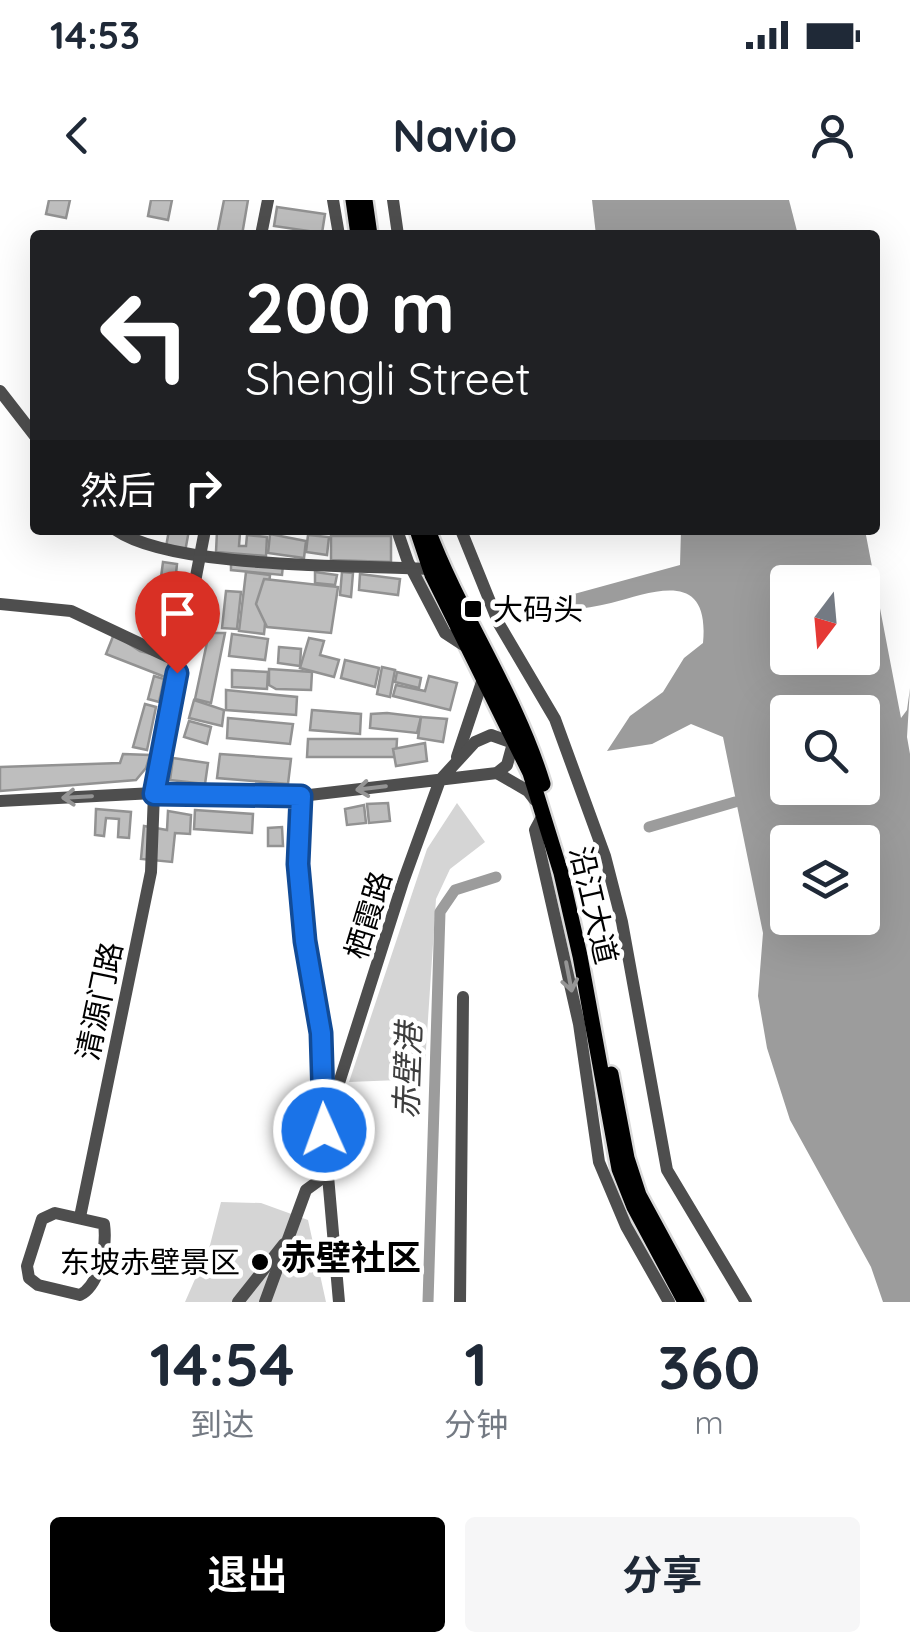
<!DOCTYPE html>
<html lang="zh">
<meta charset="utf-8">
<style>
body{margin:0;font-family:Quicksand,"Noto Sans SC",sans-serif;background:#f6f6f7;color:#1f2937;height:100vh;display:flex;flex-direction:column;font-size:38px;white-space:nowrap}
*{box-sizing:border-box;margin:0}
p{font-size:32px;color:#747a83}
.icon{flex:none;width:55px;height:55px;fill:none;stroke:currentColor;stroke-width:2;stroke-linecap:round;stroke-linejoin:round}
.map{position:relative;height:1102px;overflow:hidden}
.panel{display:flex;flex-direction:column;background:#fff;flex:1}
.panel>*{flex:none}
.top-card{position:absolute;left:30px;top:30px;width:850px;height:305px;border-radius:10px;box-shadow:0 10px 40px #0002;background:#202124;color:#fff;overflow:hidden}
.needle{width:65px;rotate:196deg}
.controls{position:absolute;left:770px;top:365px;display:grid;gap:20px}
.controls a{display:grid;place-items:center;width:110px;height:110px;border-radius:10px;background:#fff;box-shadow:0 10px 40px #0002;font-size:50px}
.pin{position:absolute;display:grid;place-items:center;width:85px;height:85px;color:#fff;margin:-102px -42px;border-radius:50% 50% 50% 0;rotate:-45deg;box-shadow:0 0 10px #0007}
.pin .icon{rotate:45deg}
.me{position:absolute;width:110px;margin:-55px;rotate:358deg;stroke-linejoin:round;filter:drop-shadow(0 0 8px #0008)}
.turn{display:flex;align-items:center;gap:35px;height:210px;padding:0 50px;font-size:45px}
.turn .icon{width:130px;height:130px;stroke-width:2.5}
.turn b{display:block;font-size:70px;line-height:85px}
.then{display:flex;align-items:center;height:95px;padding:0 50px;background:#0003;gap:20px;font-size:38px}
.eta{display:flex;justify-content:space-evenly;align-items:center;height:170px;text-align:center}
.eta b{font-size:60px;font-weight:700;line-height:70px}
.primary-button{display:flex;gap:20px;margin-top:auto;padding:20px 50px}
.primary-button a{flex:1;height:115px;border-radius:10px;background:#000;color:#fff;font-size:40px;font-weight:700;line-height:115px;text-align:center}
.primary-button a+a{background:#f6f6f7;color:#1f2937}
.status{display:flex;justify-content:space-between;align-items:center;height:70px;padding:0 50px;background:#fff;direction:ltr}
.status svg{height:28px;fill:currentColor}
header{display:flex;justify-content:space-between;align-items:center;height:130px;padding:0 50px;background:#fff;font-size:45px;font-weight:700}
.map>svg:first-child{display:block}
.green{fill:#d5d5d5}
.water{fill:#9c9c9c;fill-rule:evenodd}
.lines{fill:none;stroke-linecap:round;stroke-linejoin:round}
.canal{stroke:#9c9c9c;stroke-width:11}
.building{fill:#bebebe;stroke:#929292;stroke-width:2.5}
.major-casing{stroke:#dbdbdb;stroke-width:20}
.minor{stroke:#4e4e4e;stroke-width:12}
.major{stroke:#000;stroke-width:15}
.oneway{stroke:#959595}
.route-casing{stroke:#114b97;stroke-width:25}
.route{stroke:#1a73e8;stroke-width:18}
.poi-dot{fill:#000;stroke:#fff;stroke-width:4}
.labels{text-anchor:middle;dominant-baseline:central;stroke-width:9;stroke-linejoin:round;paint-order:stroke}
.poi-label{font-size:30px;fill:#000;stroke:#fff;text-anchor:start}
.street-label{font-size:30px;fill:#000;stroke:#fff}
.water-label{font-size:32px;font-style:italic;fill:#3d3d3d;stroke:#fff}
.quarter-label{font-size:35px;font-weight:bold;fill:#000;stroke:#fff}
</style>
<div class="status"><b>14:53</b><svg viewBox="0 0 49 12"><path d="M0 12V9h3v3zM5 12V6h3v6zM10 12V3h3v9zM15 12V0h3v12zM26 1h20v11H26zM47 4h2v5h-2z"/></svg></div>
<header><svg class="icon" aria-label="back" viewBox="0 0 24 24"><path d="M15 5l-7 7 7 7"/></svg>Navio<svg class="icon" aria-label="person" viewBox="0 0 24 24"><circle cx="12" cy="8" r="4"/><path d="M4 21q1-7 8-7t8 7"/></svg></header>
<div class="map">
<svg width="910" height="1102" viewBox="0 0 910 1102">
<rect width="100%" height="100%" fill="#fff"/>
<g class="green">
<polygon points="457,603 485,642 450,669 436,699 424,879 349,882 427,649"/>
<polygon points="221,1002 261,1003 308,1020 326,1102 185,1102 210,1045"/>
</g>
<g class="water">
<polygon points="592,0 789,0 798,35 596,35"/>
<path d="M681 330H865L901 518 907 510 910 488 907 537 910 554V1102H883L871 1067 790 920 767 848 758 796 763 733 723 537 691 524 652 544 607 551 630 516 663 492 684 458 703 443C710 369 655 391 611 403 584 410 553 411 525 416L523 408 680 365ZM788 382H862V458H788ZM788 512H862V588H788ZM788 642H862V718H788Z"/>
</g>
<g class="lines">
<g class="canal">
<polyline points="649,627 735,602"/>
<polyline points="428,1102 440,712 455,690 496,677"/>
</g>
</g>
<g class="building">
<polygon points="49,0 70,0 66,18 46,14"/>
<polygon points="151,0 172,0 168,20 148,16"/>
<polygon points="224,0 248,0 242,35 217,35"/>
<polygon points="277,7 325,14 322,33 274,26"/>
<polygon points="169,330 189,330 185,352 166,347"/>
<polygon points="217,331 240,333 239,346 246,346 247,335 267,337 266,356 216,352"/>
<polygon points="270,334 306,341 304,358 268,353"/>
<polygon points="308,335 329,337 327,355 306,352"/>
<polygon points="331,336 391,336 391,362 331,360"/>
<polygon points="231,361 283,365 282,375 231,370"/>
<polygon points="163,362 177,364 173,403 158,401"/>
<polygon points="246,372 270,375 264,434 239,431"/>
<polygon points="315,372 337,375 335,385 315,383"/>
<polygon points="342,372 353,373 351,397 340,395"/>
<polygon points="360,374 400,379 398,395 359,390"/>
<polygon points="264,379 338,387 331,433 267,427 256,404"/>
<polygon points="226,391 241,392 237,429 222,428"/>
<polygon points="150,401 164,403 162,420 147,417"/>
<polygon points="149,423 164,427 160,443 146,439"/>
<polygon points="209,433 225,433 211,503 195,499"/>
<polygon points="114,434 140,451 170,459 165,477 106,454"/>
<polygon points="232,434 268,439 265,460 229,456"/>
<polygon points="309,438 324,441 320,455 339,460 334,477 300,468"/>
<polygon points="279,447 301,449 300,466 278,463"/>
<polygon points="345,460 379,468 375,487 341,478"/>
<polygon points="382,467 395,470 390,497 377,494"/>
<polygon points="269,469 312,472 311,490 276,489 269,485"/>
<polygon points="232,470 268,472 267,489 232,487"/>
<polygon points="397,472 421,478 419,488 395,482"/>
<polygon points="154,476 164,479 159,502 148,499"/>
<polygon points="429,476 457,483 450,510 393,496 396,485 425,491"/>
<polygon points="226,490 297,497 296,515 226,510"/>
<polygon points="194,500 224,510 222,526 189,518"/>
<polygon points="145,504 156,507 147,550 133,547"/>
<polygon points="312,510 361,514 360,534 310,530"/>
<polygon points="387,513 421,517 417,533 370,528 371,514"/>
<polygon points="421,517 447,519 443,542 418,538"/>
<polygon points="228,518 293,524 290,544 227,538"/>
<polygon points="189,521 211,527 207,544 184,537"/>
<polygon points="308,539 397,539 396,557 307,557"/>
<polygon points="425,543 427,561 396,566 393,549"/>
<polygon points="123,554 150,555 146,568 136,580 0,591 0,567 120,563"/>
<polygon points="220,554 291,559 288,584 217,578"/>
<polygon points="173,558 208,563 205,584 170,580"/>
<polygon points="388,603 390,621 369,623 367,604"/>
<polygon points="364,605 366,623 347,625 345,609"/>
<polygon points="96,609 131,612 129,638 118,637 119,619 106,618 104,636 95,635"/>
<polygon points="195,610 253,614 252,633 194,629"/>
<polygon points="168,611 191,615 190,634 175,633 172,662 141,659 144,626 167,630"/>
<polygon points="282,627 283,646 268,646 268,628"/>
</g>
<g class="lines">
<g class="major-casing">
<g id="major">
<polyline points="353,0 358,35"/>
<polyline points="365,0 370,35"/>
<polyline points="417,330 432,375 530,573 561,673 580,756 619,969 634,1007 685,1102"/>
<path d="M428 330C461 417 516 495 543 584"/>
<polyline points="611,874 627,958 639,995 697,1102"/>
</g>
</g>
<g class="minor">
<polyline points="333,0 339,35"/>
<polyline points="393,0 398,35"/>
<polyline points="261,35 268,0"/>
<polyline points="0,191 35,236"/>
<path d="M116 330C172 369 356 365 430 369"/>
<polyline points="397,330 408,362 445,433 468,448"/>
<polyline points="461,330 499,424 555,519 605,656 622,722 667,970 746,1102"/>
<polyline points="0,404 71,411 179,462"/>
<polyline points="457,557 483,479"/>
<polyline points="497,573 528,591 535,600"/>
<polyline points="301,596 298,664 305,741 321,833 324,930 339,1102"/>
<polyline points="0,601 154,593 301,596 497,573 507,565 513,543 491,535 475,542 440,580 403,682 324,930"/>
<polyline points="543,615 535,630 579,824 599,962 626,1026 669,1102"/>
<path d="M55 1013 104 1024C107 1045 100 1085 80 1095L38 1085 29 1078 27 1066 42 1019Z"/>
<polyline points="80,1017 151,672 154,593 205,330"/>
<polyline points="238,1102 284,1044"/>
<polyline points="265,1102 306,990 328,974"/>
<polyline points="460,1102 463,797"/>
</g>
<use href="#major" class="major"/>
</g>
<defs><path id="oneway-shaft" d="M-6 0H5M1.5-3L5.5 0L1.5 3" fill="none" stroke-width="1.6" stroke-linecap="round" stroke-linejoin="round" transform="scale(2.5)"/></defs>
<g class="oneway">
<use href="#oneway-shaft" transform="translate(371 588) rotate(173)"/>
<use href="#oneway-shaft" transform="translate(77 597) rotate(177)"/>
<use href="#oneway-shaft" transform="translate(569 777) rotate(79)"/>
</g>
<g class="lines">
<g class="route-casing">
<polyline id="route" points="177,473 154,594 301,596 298,664 305,741 321,833 324,930"/>
</g>
<use href="#route" class="route"/>
</g>
<g class="poi-dot">
<rect x="463" y="399" width="20" height="20" rx="5"/>
<circle cx="260" cy="1062" r="10"/>
</g>
<g class="labels">
<g class="poi-label">
<text x="493" y="409">大码头</text>
<text x="240" y="1062" text-anchor="end">东坡赤壁景区</text>
</g>
<g class="street-label">
<text transform="translate(594 705) rotate(77)">沿江大道</text>
<text transform="translate(368 715) rotate(-73)">栖霞路</text>
<text transform="translate(99 801) rotate(-78)">清源门路</text>
</g>
<g class="water-label">
<text transform="translate(407 871) rotate(-88)">赤壁港</text>
</g>
<g class="quarter-label">
<text x="351" y="1057">赤壁社区</text>
</g>
</g>
</svg>
<div class="controls">
<a><svg class="needle" viewBox="-14 -14 28 28"><path d="M0-13l5 13h-10z" fill="#e53935"/><path d="M0 13l5-13h-10z" fill="#747a83"/></svg></a>
<a><svg class="icon" aria-label="search" viewBox="0 0 24 24"><circle cx="10" cy="10" r="6"/><path d="M15 15l6 6"/></svg></a>
<a><svg class="icon" aria-label="layers" viewBox="0 0 24 24"><path d="M12 4l9 5-9 5-9-5zM3 14l9 5 9-5"/></svg></a>
</div>
<div class="pin" style="left:177px;top:473px;background:#d93025"><svg class="icon" aria-label="arrive" viewBox="0 0 24 24"><path d="M6 21V4h12l-3 4 3 4H6"/></svg></div>
<svg class="me" style="left:324px;top:930px" viewBox="-20 -20 40 40"><circle r="17" fill="#1a73e8" stroke="#fff" stroke-width="3"/><path d="M0-11L8 9 0 5-8 9z" fill="#fff"/></svg>
<div class="top-card">
<div class="turn"><svg class="icon" aria-label="left" viewBox="0 0 24 24"><path d="M17 20v-9H6M10 6l-5 5 5 5"/></svg><div><b>200 m</b>Shengli Street</div></div>
<div class="then">然后<svg class="icon" aria-label="right" viewBox="0 0 24 24"><path d="M7 20v-9h11M14 6l5 5-5 5"/></svg></div>
</div>
</div>
<section class="panel">
<div class="eta">
<div><b>14:54</b><p>到达</p></div>
<div><b>1</b><p>分钟</p></div>
<div><b>360</b><p>m</p></div>
</div>
<div class="primary-button"><a>退出</a><a>分享</a></div>
</section>
